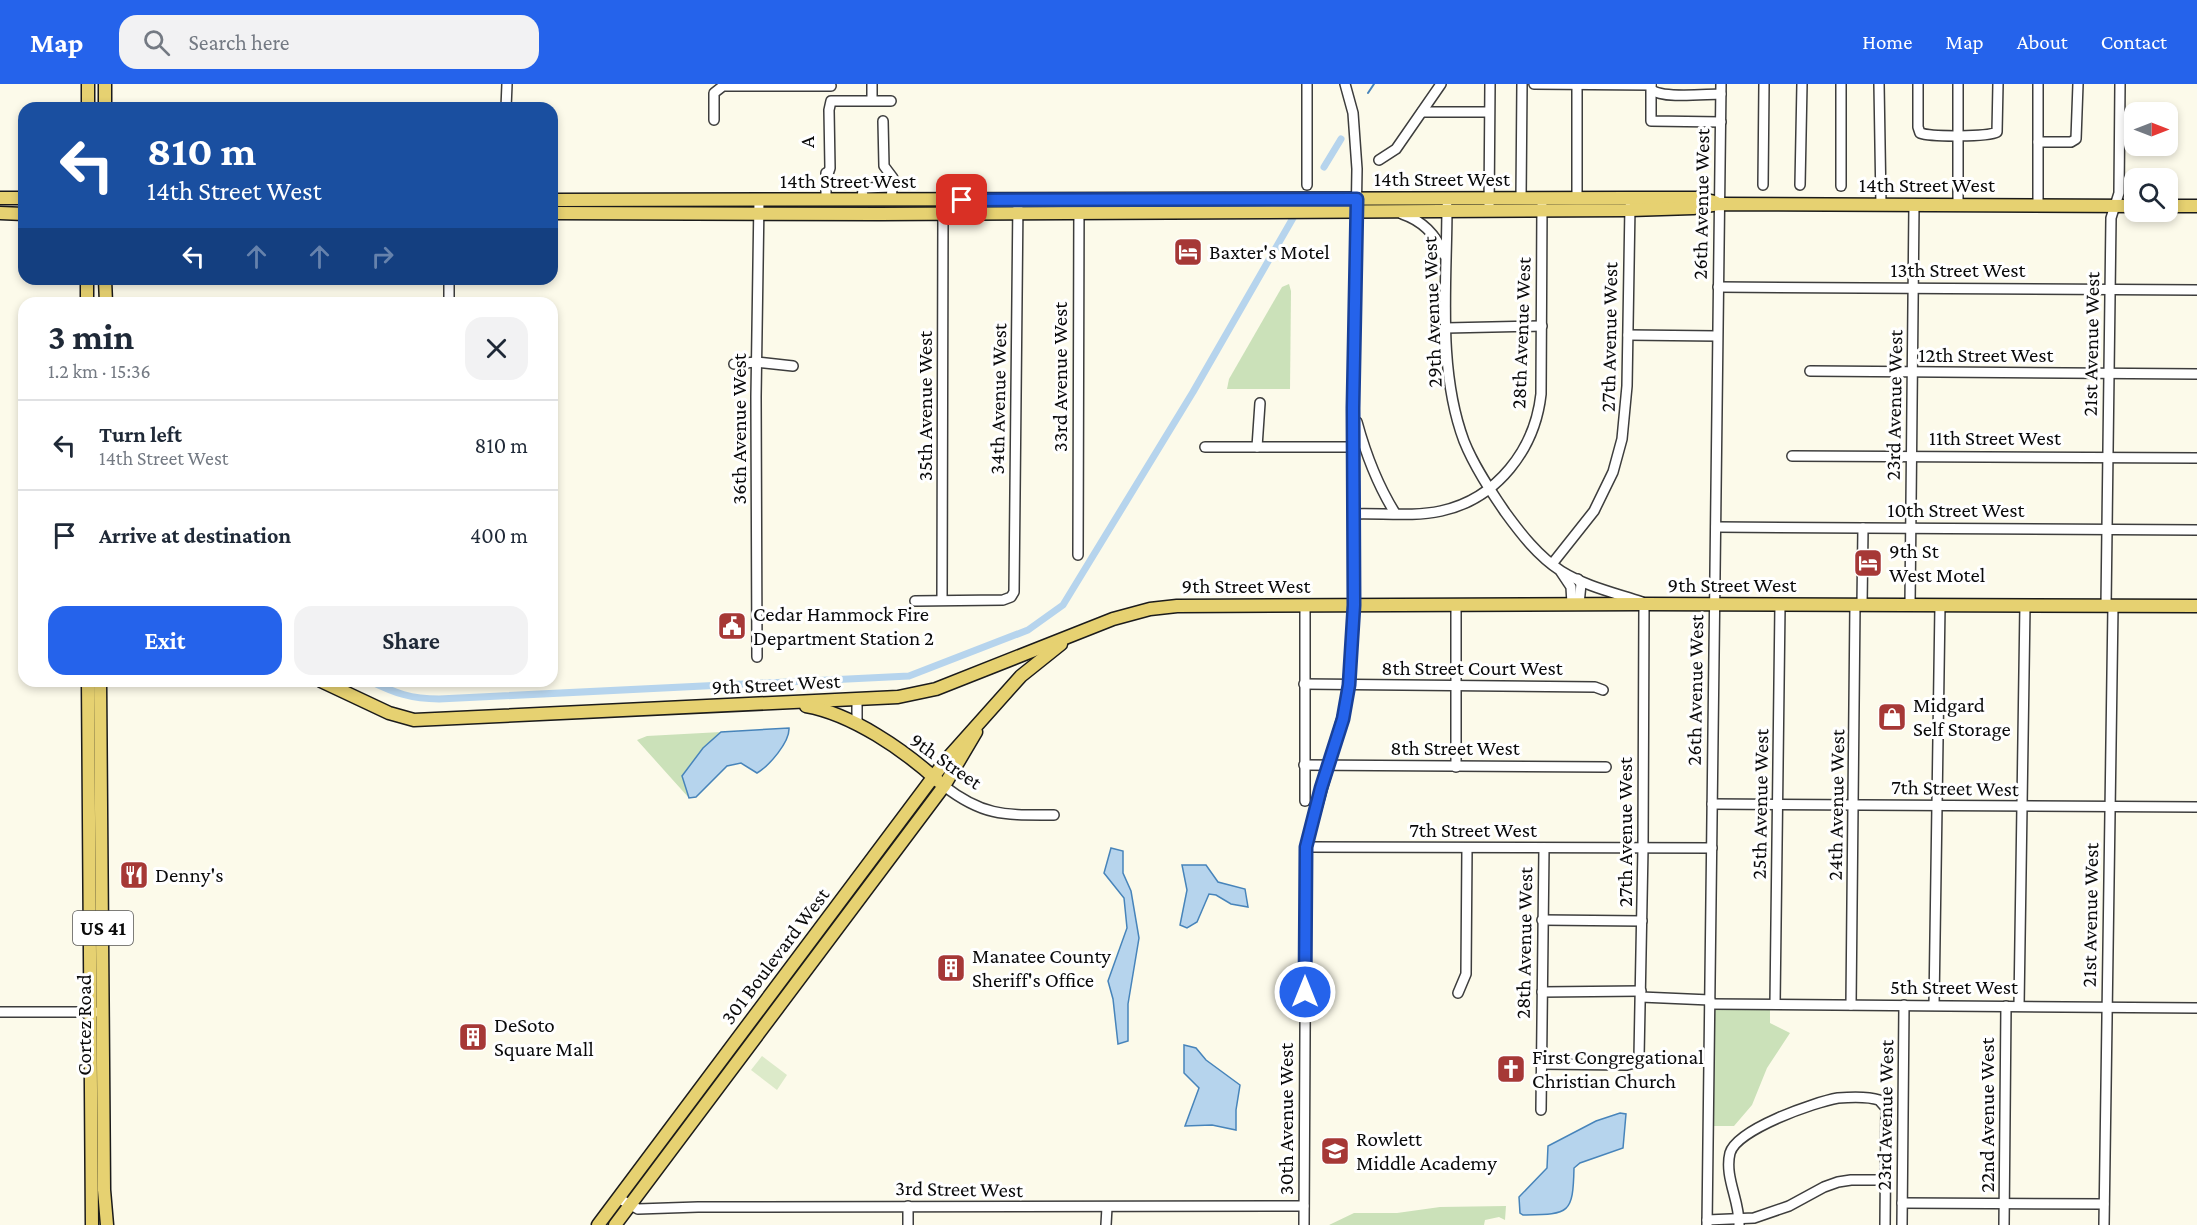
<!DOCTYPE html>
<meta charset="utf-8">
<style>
body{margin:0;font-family:"Crimson Pro",serif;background:#f2f2f3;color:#1f2937;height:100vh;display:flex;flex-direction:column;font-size:22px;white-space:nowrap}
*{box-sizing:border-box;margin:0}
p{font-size:20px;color:#747a83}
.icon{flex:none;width:33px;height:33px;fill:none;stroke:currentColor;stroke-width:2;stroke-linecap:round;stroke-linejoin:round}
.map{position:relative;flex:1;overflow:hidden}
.details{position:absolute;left:18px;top:213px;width:540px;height:390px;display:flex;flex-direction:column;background:#fff;border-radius:18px;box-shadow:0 3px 9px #0003}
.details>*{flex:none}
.banner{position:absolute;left:18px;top:18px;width:540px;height:183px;border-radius:18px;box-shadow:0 3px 9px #0003;background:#1a4fa0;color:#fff;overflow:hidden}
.needle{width:39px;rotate:90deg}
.tools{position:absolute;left:2124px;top:18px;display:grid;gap:12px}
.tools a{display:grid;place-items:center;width:54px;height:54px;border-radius:12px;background:#fff;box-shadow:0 3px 9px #0003;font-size:30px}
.pin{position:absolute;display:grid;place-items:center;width:51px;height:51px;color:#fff;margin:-26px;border-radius:12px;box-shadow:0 3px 9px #0006}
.me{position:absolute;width:66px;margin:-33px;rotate:0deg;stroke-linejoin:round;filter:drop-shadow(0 0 4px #0008)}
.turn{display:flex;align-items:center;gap:21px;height:126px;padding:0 30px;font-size:27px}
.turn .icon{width:78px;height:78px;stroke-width:2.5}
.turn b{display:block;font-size:42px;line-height:51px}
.lanes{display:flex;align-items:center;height:57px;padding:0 30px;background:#0003;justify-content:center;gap:30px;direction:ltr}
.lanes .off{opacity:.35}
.round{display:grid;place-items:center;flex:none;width:63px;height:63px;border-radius:18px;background:#f2f2f3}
.headline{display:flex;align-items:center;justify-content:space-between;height:102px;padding:0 30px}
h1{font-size:36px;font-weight:700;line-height:45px}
.primary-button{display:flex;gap:12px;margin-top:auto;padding:12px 30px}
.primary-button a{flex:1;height:69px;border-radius:18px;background:#2563eb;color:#fff;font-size:24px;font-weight:700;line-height:69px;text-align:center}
.primary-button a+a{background:#f2f2f3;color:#1f2937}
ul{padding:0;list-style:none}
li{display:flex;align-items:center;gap:18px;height:90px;padding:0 30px;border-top:2px solid #e0e1e3}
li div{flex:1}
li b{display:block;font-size:22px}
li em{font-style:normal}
header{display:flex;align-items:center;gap:36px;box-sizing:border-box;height:84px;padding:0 30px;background:#2563eb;color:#fff}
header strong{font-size:28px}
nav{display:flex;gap:33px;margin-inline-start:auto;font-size:21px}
.search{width:420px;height:54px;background:#f2f2f3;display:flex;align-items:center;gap:15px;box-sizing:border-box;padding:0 21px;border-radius:18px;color:#747a83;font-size:22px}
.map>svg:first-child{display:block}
.green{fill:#cbe1b9}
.pitch{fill:#dceac9}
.water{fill:#b6d4ed;stroke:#4784ba;stroke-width:1.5}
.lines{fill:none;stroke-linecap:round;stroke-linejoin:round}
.stream{stroke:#4784ba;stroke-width:2}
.canal{stroke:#b6d4ed;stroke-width:7}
.minor-casing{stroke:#3d3d3d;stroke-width:12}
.major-casing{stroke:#1b1b1b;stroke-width:15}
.minor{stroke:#fff;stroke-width:9}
.major{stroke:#e6d171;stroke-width:12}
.route-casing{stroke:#184099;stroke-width:15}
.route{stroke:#2563eb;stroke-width:10}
.labels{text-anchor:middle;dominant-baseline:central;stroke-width:6;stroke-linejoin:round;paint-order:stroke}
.shield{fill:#fff;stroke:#545454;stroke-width:1.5}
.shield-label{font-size:20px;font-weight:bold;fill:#0a0a0a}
.street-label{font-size:21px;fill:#0a0a0a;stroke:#fff}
.poi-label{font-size:21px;fill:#0a0a0a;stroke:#fff;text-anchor:start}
</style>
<header>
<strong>Map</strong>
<div class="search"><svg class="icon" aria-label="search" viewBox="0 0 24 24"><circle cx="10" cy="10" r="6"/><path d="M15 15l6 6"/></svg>Search here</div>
<nav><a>Home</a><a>Map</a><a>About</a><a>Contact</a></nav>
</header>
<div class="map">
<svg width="2197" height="1141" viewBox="0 0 2197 1141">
<rect width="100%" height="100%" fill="#fcfaea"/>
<g class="green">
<polygon points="1289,200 1291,207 1290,305 1227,305 1229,295 1282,203"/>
<polygon points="721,648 703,664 682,691 689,714 637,656 647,652"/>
<polygon points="1714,924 1770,924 1770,939 1790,949 1767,984 1752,1021 1734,1042 1712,1042"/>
<polygon points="1506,1122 1505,1136 1499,1133 1485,1136 1484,1141 1329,1141 1354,1129 1397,1129 1440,1123"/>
</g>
<polygon class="pitch" points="762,972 787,991 777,1006 751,986"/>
<g class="water">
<path d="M789 644C790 658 769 682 757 689L741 679 727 682 696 713 689 714 682 692 703 664 721 648Z"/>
<polygon points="1111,764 1123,767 1123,789 1131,807 1139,854 1128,920 1128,957 1118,960 1113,915 1108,897 1127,844 1124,814 1104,789"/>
<polygon points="1182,781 1206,781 1218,798 1245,805 1248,823 1231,820 1216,811 1209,810 1197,838 1187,844 1180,841 1187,806"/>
<polygon points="1184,961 1196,964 1206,976 1240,1001 1236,1026 1236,1046 1212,1041 1185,1042 1199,1004 1184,989"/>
<path d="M1620 1029 1626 1030 1623 1064 1580 1079 1574 1084C1573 1131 1569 1130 1523 1131L1520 1129 1519 1113 1547 1084 1548 1062 1596 1037Z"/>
</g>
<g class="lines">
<polyline class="stream" points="1368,9 1374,0"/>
<g class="canal">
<polyline points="1324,83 1341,55"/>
<path d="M370 597C395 609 411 615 439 615L909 592 1028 546 1063 521 1193 308 1293 134"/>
</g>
<g class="minor-casing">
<g id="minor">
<polyline points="1307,0 1307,101"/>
<polyline points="1534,0 1651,1"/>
<polyline points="1651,0 1651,37 1721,38"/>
<polyline points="1879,0 1881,120"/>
<path d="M1918 0V43L1920 49C1931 53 1988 53 1997 48L1998 0"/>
<path d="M1652 6C1663 15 1705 10 1721 10"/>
<polyline points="872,16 872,0"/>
<polyline points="506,24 507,0"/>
<polyline points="1422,28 1489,28"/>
<polyline points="714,36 714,9 723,2 831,2"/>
<polyline points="883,37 884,82 893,94 891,116"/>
<polyline points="2038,58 2071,58 2076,55 2078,0"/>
<polyline points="1379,76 1396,65 1441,0"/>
<polyline points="826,89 826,116"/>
<polyline points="827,93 830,84 829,26 831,17 891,17"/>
<polyline points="1763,101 1764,0"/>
<polyline points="1800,101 1802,0"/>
<polyline points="1841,102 1841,0"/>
<polyline points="1521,114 1522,0"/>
<polyline points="1577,114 1577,0"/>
<polyline points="862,116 863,104 892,103"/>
<polyline points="1958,121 1958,0"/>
<polyline points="2038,121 2038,0"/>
<path d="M1447 122C1447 198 1437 285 1464 357 1474 382 1490 406 1505 428 1521 450 1538 472 1561 487 1585 502 1615 509 1642 518"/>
<polyline points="1489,127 1490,0"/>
<path d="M1402 130C1423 137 1436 150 1444 171"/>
<polyline points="1718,203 2197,206"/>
<polyline points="449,219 449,195"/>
<polyline points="1446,244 1542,242"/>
<polyline points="1628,251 1717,252"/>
<polyline points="734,280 756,278 793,282"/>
<polyline points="1810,287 2197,290"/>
<path d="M1357 338C1366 371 1377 400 1395 429"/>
<polyline points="1205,363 1354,363"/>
<polyline points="1257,363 1260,319"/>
<polyline points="1792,372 2197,374"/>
<path d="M1354 430C1382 429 1413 433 1441 427 1497 415 1535 365 1541 310L1542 121"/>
<polyline points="1716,443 2197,446"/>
<polyline points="1078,471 1079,115"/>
<polyline points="1552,480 1594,427 1613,388 1622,355 1627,302 1630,122"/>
<polyline points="1561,488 1571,503 1572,520"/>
<polyline points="1578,495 1581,500 1579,520"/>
<polyline points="942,516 943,129"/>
<polyline points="915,517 1003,516 1011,513 1014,508 1018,115"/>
<polyline points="1862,521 1863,444"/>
<polyline points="1910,521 1914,121"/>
<polyline points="2106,522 2111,134 2119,109 2120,0"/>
<polyline points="757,573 756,313 759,116"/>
<polyline points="1304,600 1595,603 1603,606"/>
<polyline points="857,640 857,616"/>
<polyline points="1304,681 1606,683"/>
<polyline points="1456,683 1456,521"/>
<path d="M944 702C984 733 1006 731 1054 731"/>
<polyline points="1305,717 1305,521"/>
<polyline points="1712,720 2197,723"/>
<polyline points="1306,763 1712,764"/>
<polyline points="1542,836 1642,837"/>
<polyline points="1542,908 1641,907"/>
<polyline points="1458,909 1466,890 1467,764"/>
<polyline points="1641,913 1710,916"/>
<polyline points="1710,920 2197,924"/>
<polyline points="1775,920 1780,521"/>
<polyline points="1851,921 1855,521"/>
<polyline points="1934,921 1940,521"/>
<polyline points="2019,922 2025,521"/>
<polyline points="0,928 95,928"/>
<polyline points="1541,980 1627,981 1635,979 1639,973 1643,764 1644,520"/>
<polyline points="1541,1026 1544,764"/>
<polyline points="618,1114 638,1125 698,1123 1304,1122"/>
<polyline points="1902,1119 2104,1120"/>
<polyline points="1707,1136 1754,1134 1789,1122 1824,1103 1838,1098 1851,1096 1885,1096"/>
<polyline points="908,1141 908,1122"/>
<polyline points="1106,1141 1107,1123"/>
<polyline points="1304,1141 1306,763 1347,616 1354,521 1353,324 1357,85 1353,29 1345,0"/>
<polyline points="1707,1141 1721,0"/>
<path d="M1739 1141C1740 1117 1724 1093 1730 1069 1737 1045 1815 1018 1838 1014 1851 1013 1867 1012 1879 1016L1886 1024 1885 1141"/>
<polyline points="1902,1141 1904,921"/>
<polyline points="2004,1141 2006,922"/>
<polyline points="2104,1141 2113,522"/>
</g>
</g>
<g class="major-casing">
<g id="major">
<polyline points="88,24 88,0"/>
<polyline points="105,24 105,0"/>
<polyline points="0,114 24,114"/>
<polyline points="552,116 1631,114 1698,114 1715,118"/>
<polyline points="2168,122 2197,122"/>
<polyline points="0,129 24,130"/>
<polyline points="552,129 880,130 1630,126 1693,124 1719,120 2134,122"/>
<polyline points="87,195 87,219"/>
<polyline points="105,195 106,219"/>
<polyline points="88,597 92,1141"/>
<polyline points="100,597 104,1106 107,1141"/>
<polyline points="321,597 389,629 414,636 898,613 936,605 1113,535 1150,525 1177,522 1644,520 2197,522"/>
<path d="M806 622C852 630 904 666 938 697"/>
<polyline points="598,1141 946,676 1021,592 1061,560"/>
<polyline points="615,1141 944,702 976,648"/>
</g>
</g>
<use href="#minor" class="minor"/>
<use href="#major" class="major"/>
</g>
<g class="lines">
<g class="route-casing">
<polyline id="route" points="962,116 1357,115 1353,324 1354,521 1349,601 1343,635 1321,704 1306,763 1305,908"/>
</g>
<use href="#route" class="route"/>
</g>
<defs>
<g id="hotel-square" transform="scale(1.5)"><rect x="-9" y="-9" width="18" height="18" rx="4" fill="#a63836" stroke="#fff"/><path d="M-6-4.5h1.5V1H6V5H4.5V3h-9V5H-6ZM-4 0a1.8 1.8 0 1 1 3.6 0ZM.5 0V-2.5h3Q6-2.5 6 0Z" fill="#fff"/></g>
<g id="civic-square" transform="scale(1.5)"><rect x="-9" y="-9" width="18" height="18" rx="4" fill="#a63836" stroke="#fff"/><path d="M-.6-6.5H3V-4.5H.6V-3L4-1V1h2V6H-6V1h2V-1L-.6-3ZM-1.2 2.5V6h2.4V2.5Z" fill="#fff"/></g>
<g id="shop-square" transform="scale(1.5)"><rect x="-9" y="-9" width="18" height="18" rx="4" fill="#a63836" stroke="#fff"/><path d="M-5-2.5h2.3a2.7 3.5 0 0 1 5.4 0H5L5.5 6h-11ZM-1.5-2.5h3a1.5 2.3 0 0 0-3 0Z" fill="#fff"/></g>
<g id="restaurant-square" transform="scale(1.5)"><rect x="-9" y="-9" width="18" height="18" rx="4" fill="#a63836" stroke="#fff"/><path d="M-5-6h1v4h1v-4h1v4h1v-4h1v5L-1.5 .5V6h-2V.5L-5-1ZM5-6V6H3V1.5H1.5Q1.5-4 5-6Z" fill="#fff"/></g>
<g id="building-square" transform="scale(1.5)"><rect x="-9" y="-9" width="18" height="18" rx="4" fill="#a63836" stroke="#fff"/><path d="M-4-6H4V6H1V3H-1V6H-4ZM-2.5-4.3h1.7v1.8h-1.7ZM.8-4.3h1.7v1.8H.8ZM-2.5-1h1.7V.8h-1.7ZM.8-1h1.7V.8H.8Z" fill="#fff"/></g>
<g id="church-square" transform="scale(1.5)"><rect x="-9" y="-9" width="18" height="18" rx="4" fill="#a63836" stroke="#fff"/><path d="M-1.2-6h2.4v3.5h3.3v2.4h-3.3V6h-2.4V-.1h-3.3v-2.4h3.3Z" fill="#fff"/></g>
<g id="school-square" transform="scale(1.5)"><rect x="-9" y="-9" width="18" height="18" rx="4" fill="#a63836" stroke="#fff"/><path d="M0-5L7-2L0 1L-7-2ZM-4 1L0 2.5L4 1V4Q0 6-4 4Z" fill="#fff"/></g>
</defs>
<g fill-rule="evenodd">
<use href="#hotel-square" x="1188" y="168"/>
<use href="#hotel-square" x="1868" y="479"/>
<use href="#civic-square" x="732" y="542"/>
<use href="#shop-square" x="1892" y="633"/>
<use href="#restaurant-square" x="134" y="791"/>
<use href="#building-square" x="951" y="884"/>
<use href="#building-square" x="473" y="953"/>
<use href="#church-square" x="1511" y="985"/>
<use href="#school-square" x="1335" y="1067"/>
</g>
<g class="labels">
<rect class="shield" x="73" y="827" width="60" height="34" rx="4.5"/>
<g class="shield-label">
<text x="103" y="844">US 41</text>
</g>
<g class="street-label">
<text transform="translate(807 58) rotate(-90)">A</text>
<text x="1442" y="95">14th Street West</text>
<text x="848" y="97">14th Street West</text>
<text x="1927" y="101">14th Street West</text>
<text transform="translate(1701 120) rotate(-89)">26th Avenue West</text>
<text x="1958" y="186">13th Street West</text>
<text transform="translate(1432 228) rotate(-92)">29th Avenue West</text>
<text transform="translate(1521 249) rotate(-88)">28th Avenue West</text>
<text transform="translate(1609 253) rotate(-89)">27th Avenue West</text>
<text transform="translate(2091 260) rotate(-89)">21st Avenue West</text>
<text x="1986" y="271">12th Street West</text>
<text transform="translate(1060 293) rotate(-90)">33rd Avenue West</text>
<text transform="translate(998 315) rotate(-89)">34th Avenue West</text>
<text transform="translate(1894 321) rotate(-89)">23rd Avenue West</text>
<text transform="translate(925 322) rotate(-90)">35th Avenue West</text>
<text transform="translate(739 345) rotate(-90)">36th Avenue West</text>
<text x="1995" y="354">11th Street West</text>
<text x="1956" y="426">10th Street West</text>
<text x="1732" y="501">9th Street West</text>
<text x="1246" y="502">9th Street West</text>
<text x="1472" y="584">8th Street Court West</text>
<text transform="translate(776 600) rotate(-3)">9th Street West</text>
<text transform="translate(1695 606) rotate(-89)">26th Avenue West</text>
<text x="1455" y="664">8th Street West</text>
<text transform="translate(946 677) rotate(35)">9th Street</text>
<text transform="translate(1955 704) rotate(1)">7th Street West</text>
<text transform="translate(1760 720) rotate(-89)">25th Avenue West</text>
<text transform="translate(1836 721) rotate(-89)">24th Avenue West</text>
<text x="1473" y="746">7th Street West</text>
<text transform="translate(1625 748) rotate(-90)">27th Avenue West</text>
<text transform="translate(2090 831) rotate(-89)">21st Avenue West</text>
<text transform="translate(1524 859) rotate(-89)">28th Avenue West</text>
<text transform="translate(775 872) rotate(-53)">301 Boulevard West</text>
<text x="1954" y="903">5th Street West</text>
<text transform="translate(84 941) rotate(-90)">Cortez Road</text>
<text transform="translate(1885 1031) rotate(-89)">23rd Avenue West</text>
<text transform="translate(1987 1031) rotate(-90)">22nd Avenue West</text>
<text transform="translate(1286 1035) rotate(-90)">30th Avenue West</text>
<text transform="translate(959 1105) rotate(1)">3rd Street West</text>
</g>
<g class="poi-label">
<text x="1209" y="168">Baxter's Motel</text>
<text x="1889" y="467">9th St<tspan x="1889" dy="24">West Motel</tspan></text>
<text x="753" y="530">Cedar Hammock Fire<tspan x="753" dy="24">Department Station 2</tspan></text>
<text x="1913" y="621">Midgard<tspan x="1913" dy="24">Self Storage</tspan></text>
<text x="155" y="791">Denny's</text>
<text x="972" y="872">Manatee County<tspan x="972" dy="24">Sheriff's Office</tspan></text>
<text x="494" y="941">DeSoto<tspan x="494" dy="24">Square Mall</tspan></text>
<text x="1532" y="973">First Congregational<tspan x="1532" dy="24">Christian Church</tspan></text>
<text x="1356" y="1055">Rowlett<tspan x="1356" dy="24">Middle Academy</tspan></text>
</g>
</g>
</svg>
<div class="tools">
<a><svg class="needle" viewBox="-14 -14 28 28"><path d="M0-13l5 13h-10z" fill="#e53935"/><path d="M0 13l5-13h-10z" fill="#747a83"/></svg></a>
<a><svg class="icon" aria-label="search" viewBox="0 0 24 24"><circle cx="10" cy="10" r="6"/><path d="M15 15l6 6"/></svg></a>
</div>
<div class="pin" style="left:962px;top:116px;background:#d93025"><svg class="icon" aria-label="arrive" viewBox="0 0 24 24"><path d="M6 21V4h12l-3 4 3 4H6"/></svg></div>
<svg class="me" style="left:1305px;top:908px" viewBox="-20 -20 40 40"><circle r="17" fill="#2563eb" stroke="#fff" stroke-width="3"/><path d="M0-11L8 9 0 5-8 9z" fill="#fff"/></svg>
<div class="banner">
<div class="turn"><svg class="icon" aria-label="left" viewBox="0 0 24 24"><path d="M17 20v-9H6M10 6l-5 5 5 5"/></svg><div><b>810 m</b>14th Street West</div></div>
<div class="lanes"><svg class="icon" aria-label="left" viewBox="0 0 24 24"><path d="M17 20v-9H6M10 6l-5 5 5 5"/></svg><svg class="icon off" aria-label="ahead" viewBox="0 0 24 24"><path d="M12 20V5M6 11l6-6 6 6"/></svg><svg class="icon off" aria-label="ahead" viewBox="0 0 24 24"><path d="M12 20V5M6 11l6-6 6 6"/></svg><svg class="icon off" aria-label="right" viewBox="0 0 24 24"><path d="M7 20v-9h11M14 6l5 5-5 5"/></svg></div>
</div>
<section class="details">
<div class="headline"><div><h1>3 min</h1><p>1.2 km · 15:36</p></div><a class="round"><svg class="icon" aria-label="close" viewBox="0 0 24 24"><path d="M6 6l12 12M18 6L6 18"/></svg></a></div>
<ul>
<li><svg class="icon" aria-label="left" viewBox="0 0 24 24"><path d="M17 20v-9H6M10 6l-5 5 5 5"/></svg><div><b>Turn left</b><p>14th Street West</p></div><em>810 m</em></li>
<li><svg class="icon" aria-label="arrive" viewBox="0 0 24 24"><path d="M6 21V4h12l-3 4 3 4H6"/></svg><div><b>Arrive at destination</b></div><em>400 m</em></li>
</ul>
<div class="primary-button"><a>Exit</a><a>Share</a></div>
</section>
</div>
